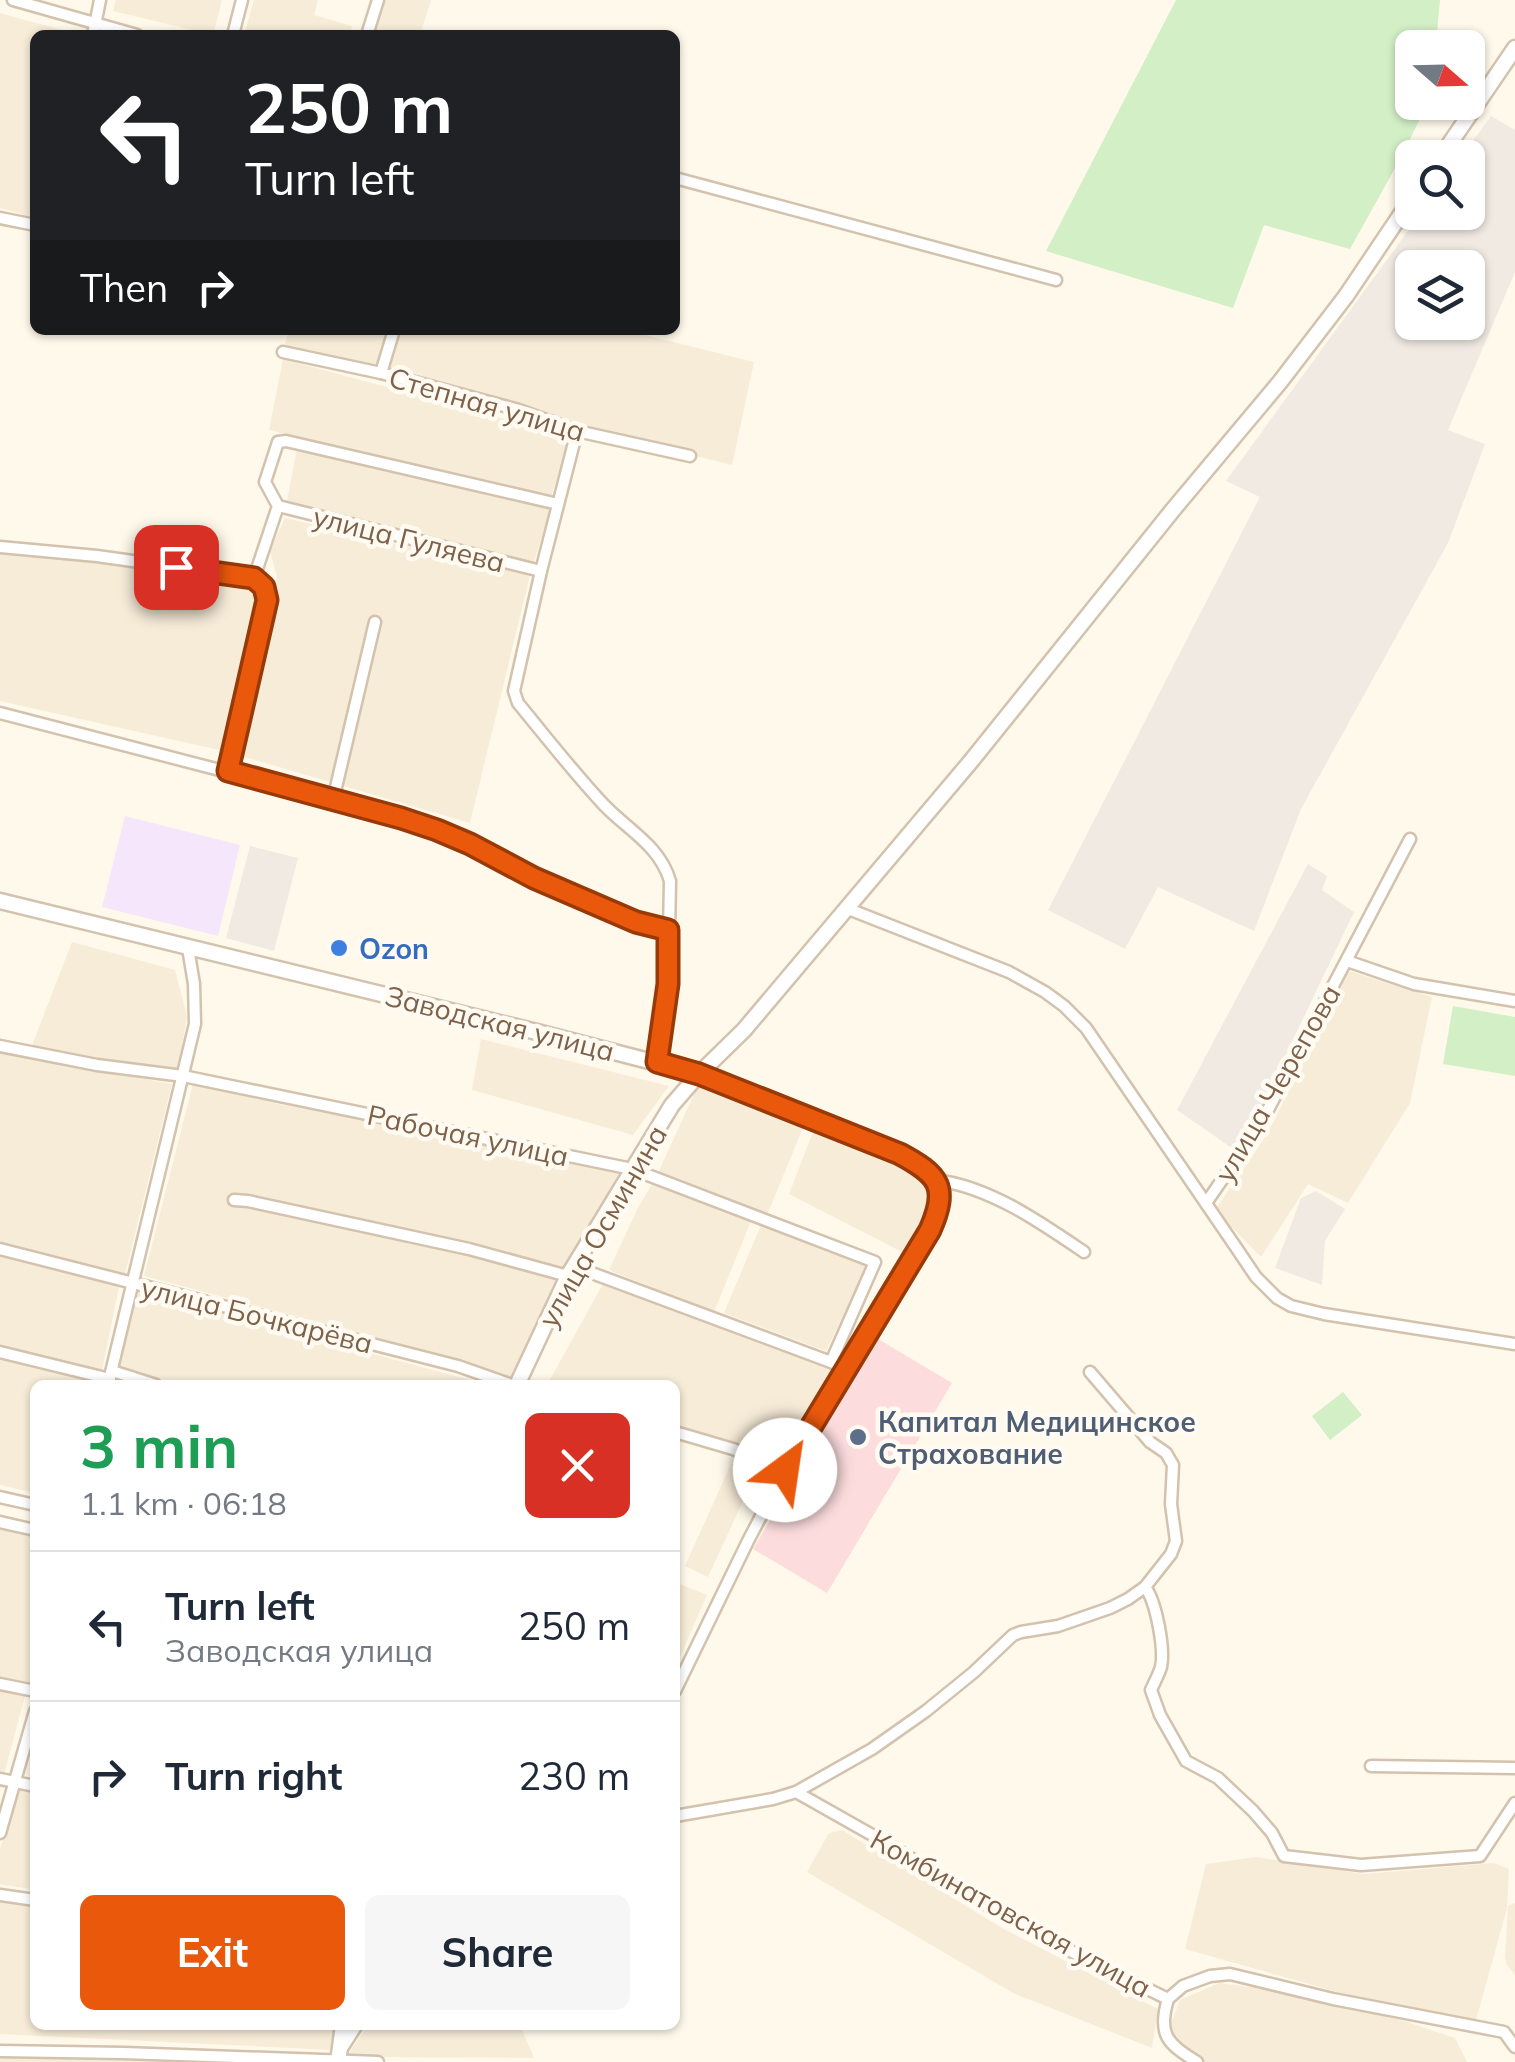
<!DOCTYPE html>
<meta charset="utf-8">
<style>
body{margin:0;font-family:Mulish,sans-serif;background:#f6f6f7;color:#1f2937;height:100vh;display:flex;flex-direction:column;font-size:38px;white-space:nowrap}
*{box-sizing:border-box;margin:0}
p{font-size:32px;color:#747a83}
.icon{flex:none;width:55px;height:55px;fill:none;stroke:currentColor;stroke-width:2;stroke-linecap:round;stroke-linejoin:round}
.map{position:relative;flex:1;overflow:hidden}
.drawer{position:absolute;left:30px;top:1380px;width:650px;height:650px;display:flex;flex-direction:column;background:#fff;border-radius:15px;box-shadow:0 2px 8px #0004}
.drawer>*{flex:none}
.guide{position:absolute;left:30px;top:30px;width:650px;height:305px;border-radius:15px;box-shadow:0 2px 8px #0004;background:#202124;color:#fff;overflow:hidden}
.needle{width:65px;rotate:110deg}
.tools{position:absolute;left:1395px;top:30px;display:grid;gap:20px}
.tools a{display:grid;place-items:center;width:90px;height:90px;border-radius:15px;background:#fff;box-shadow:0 2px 8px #0004;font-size:50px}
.pin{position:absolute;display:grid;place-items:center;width:85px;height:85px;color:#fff;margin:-42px;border-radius:20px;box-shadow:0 5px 15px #0006}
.me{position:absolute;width:110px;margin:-55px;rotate:31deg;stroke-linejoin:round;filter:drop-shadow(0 0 8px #0008)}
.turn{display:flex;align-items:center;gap:35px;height:210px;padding:0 50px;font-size:45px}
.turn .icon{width:130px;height:130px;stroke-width:2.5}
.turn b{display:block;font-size:70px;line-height:85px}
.then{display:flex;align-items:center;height:95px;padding:0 50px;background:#0003;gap:20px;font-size:38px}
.round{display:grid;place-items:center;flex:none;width:105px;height:105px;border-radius:15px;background:#f6f6f7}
.head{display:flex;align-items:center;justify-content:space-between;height:170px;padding:0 50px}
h1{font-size:60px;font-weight:700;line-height:75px;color:#1e9e55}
.button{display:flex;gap:20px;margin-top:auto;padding:20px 50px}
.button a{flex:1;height:115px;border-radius:15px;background:#ea580c;color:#fff;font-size:40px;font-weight:700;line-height:115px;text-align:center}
.button a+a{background:#f6f6f7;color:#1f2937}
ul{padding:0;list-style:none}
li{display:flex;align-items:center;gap:30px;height:150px;padding:0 50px;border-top:2px solid #e0e1e3}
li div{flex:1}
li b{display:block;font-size:38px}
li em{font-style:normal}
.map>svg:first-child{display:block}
.residential{fill:#f7ecd8}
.industrial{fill:#f0eae3;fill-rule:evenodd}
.education{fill:#f6e6fb}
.medical{fill:#fddcdd}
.green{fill:#d3efc6}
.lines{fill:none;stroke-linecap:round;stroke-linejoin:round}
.minor-casing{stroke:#d3c2ad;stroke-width:15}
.tertiary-casing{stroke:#d3c2ad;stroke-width:19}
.minor{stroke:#fff;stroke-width:10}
.tertiary{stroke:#fff;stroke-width:14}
.route-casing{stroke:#983908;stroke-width:25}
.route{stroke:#ea580c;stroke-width:18}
.shop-dot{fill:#3f7fe0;stroke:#fffbf3;stroke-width:4}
.service-dot{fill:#5c6f8a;stroke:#fffbf3;stroke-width:4}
.labels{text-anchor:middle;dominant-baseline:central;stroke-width:9;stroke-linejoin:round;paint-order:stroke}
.street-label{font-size:28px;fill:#7e6149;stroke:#fffbf3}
.shop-label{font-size:28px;font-weight:bold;fill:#366cbe;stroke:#fffbf3;text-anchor:start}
.service-label{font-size:28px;font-weight:bold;fill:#4e5e75;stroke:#fffbf3;text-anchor:start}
</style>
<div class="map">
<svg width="1515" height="2062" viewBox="0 0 1515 2062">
<rect width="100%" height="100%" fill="#fef9ea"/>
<g class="residential">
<polygon points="116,0 222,0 213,35 113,11"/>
<polygon points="254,0 318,0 314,15 352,26 350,35 244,35"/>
<polygon points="386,0 431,0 420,35 374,35"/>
<polygon points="0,13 80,35 35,35 35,195 29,216 0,208"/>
<polygon points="289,330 388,330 376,369 284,348"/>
<polygon points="398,330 625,330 754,362 732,465 568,424 384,371"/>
<polygon points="283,359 571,437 551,496 418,468 269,430"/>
<polygon points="297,447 552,505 533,565 287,502"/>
<polygon points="285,518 530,575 470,823 238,755 277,577 270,551"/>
<polygon points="0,553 176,572 259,591 228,752 0,701"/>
<polygon points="72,942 175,970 187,1017 178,1070 151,1070 31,1048"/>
<polygon points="1349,971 1432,997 1410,1103 1348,1203 1308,1184 1261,1257 1215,1210 1268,1133"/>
<polygon points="481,1039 669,1086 633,1135 472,1090"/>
<polygon points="0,1052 172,1084 125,1274 0,1241"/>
<polygon points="701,1079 805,1123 767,1215 658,1173"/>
<polygon points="193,1084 274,1103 620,1171 585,1239 553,1291 514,1378 340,1328 144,1276"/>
<polygon points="815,1127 919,1171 934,1207 906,1254 789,1194"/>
<polygon points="652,1184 751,1221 714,1312 609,1270 637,1210"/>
<polygon points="761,1225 868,1265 826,1351 724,1313"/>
<polygon points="0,1256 119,1287 99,1385 35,1385 35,1493 0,1485"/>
<polygon points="604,1282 833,1369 782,1463 675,1429 675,1385 547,1385"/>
<polygon points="138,1291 489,1385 183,1385 117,1366"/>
<polygon points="736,1453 761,1462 708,1577 685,1566"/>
<polygon points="0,1527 35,1535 35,1664 30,1685 0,1679"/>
<polygon points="675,1582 707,1595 676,1666 675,1665"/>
<polygon points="0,1691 25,1696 0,1789"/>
<polygon points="18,1787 35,1789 35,1890 0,1884 0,1849"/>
<polygon points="842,1830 1002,1928 1158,2009 1152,2048 1013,1993 807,1872 829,1833"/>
<polygon points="1256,1857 1364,1874 1494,1863 1509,1869 1507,1908 1475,2024 1383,2005 1185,1949 1206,1864"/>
<polygon points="0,1902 35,1907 35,2025 336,2025 332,2050 0,2034"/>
<polygon points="1515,1903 1515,1975 1507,1965 1505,1957 1508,1906"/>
<polygon points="1219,1983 1272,1990 1401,2020 1455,2038 1467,2062 1206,2062 1185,2050 1167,2034 1180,2000"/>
<polygon points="368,2025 520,2025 534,2058 346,2057"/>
<polygon points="0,2053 285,2062 0,2062"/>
</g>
<g class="industrial">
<path d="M1491 116 1515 130V272L1448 430 1485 444 1448 543 1301 809 1254 931 1158 887 1125 949 1048 910 1260 497 1226 481 1421 213 1468 212V158L1461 157ZM1412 268H1468V322H1412Z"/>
<polygon points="250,846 298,858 274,951 226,938"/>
<polygon points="1308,864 1327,876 1322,890 1354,912 1239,1153 1177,1110"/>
<polygon points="1316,1191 1345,1209 1325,1241 1322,1285 1275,1268 1301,1198"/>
</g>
<polygon class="education" points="125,816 240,845 218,936 102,907"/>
<polygon class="medical" points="878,1339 952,1383 827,1593 753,1549"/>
<g class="green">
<polygon points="1176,0 1440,0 1437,32 1455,47 1412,48 1412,102 1428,103 1399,161 1350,249 1264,225 1233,308 1046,251"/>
<polygon points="1453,1006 1515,1017 1515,1076 1443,1064"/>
<polygon points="1343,1392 1362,1415 1330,1440 1312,1416"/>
</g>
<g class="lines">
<g class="minor-casing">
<g id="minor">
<polyline points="13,0 137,35"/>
<polyline points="93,35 100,0"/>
<polyline points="233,35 242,0"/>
<polyline points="367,35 378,0"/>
<polyline points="675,178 1056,280"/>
<polyline points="0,218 35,225"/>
<polyline points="283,352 381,373 519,410 577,431 690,456"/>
<polyline points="381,373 394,330"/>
<path d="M577 431 541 571 514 691 518 703C546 737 574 773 604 805 628 830 660 846 670 881L668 984 657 1061"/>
<polyline points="278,506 541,571"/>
<polyline points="0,547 97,556 254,578"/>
<polyline points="0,713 401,817 470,843 533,878 636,922 668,930"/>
<polyline points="228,771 267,600 264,587 254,578 278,506 265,482 278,442 286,441 558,504"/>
<polyline points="333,800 375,622"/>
<polyline points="846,908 1009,972 1045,992 1064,1006 1086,1028 1233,1243 1256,1277 1277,1298 1291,1306 1324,1314 1515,1344"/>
<polyline points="1347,961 1414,984 1515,1001"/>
<polyline points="0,1046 97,1065 183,1076 632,1169 875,1262 831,1362"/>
<path d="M699 1074 900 1154 930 1172 936 1180C990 1187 1040 1222 1084 1252"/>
<polyline points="234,1200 248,1201 469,1249 568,1276"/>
<polyline points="1206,1203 1260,1125 1410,839"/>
<polyline points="0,1249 458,1366 512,1385"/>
<polyline points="573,1266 847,1368"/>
<polyline points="0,1352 110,1379"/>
<polyline points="112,1371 156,1385"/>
<polyline points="108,1385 195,1024 194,984 188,948"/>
<polyline points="675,1432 733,1449 785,1470"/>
<polyline points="0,1497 35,1505"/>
<polyline points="0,1522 35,1530"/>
<path d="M1145 1587C1156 1601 1165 1649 1161 1667 1159 1674 1154 1683 1151 1690L1160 1715 1186 1761 1218 1778 1253 1811 1272 1833 1284 1856 1361 1865 1480 1856 1515 1803"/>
<polyline points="0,1684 35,1691"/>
<path d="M675 1691 748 1541 785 1470 930 1230C938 1212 941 1200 936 1180"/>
<polyline points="1371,1766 1515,1768"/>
<polyline points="0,1779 35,1786"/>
<polyline points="796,1792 881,1840 983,1903 1078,1955 1168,1999"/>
<polyline points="675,1816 773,1799 796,1792 872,1749 926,1711 974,1672 1013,1635 1021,1632 1058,1626 1110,1608 1128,1599 1145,1587 1171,1554 1176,1541 1171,1504 1173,1465 1166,1453 1150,1442 1090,1372"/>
<polyline points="0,1833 35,1711"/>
<polyline points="0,1895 35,1900"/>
<polyline points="1168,1999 1183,1986 1210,1976 1230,1974 1333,1999 1504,2032 1515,2047"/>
<path d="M1168 1999C1157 2035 1168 2044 1197 2062"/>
<polyline points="341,2050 357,2025"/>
<polyline points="0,2051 124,2053 378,2062"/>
</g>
</g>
<g class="tertiary-casing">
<g id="tertiary">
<polyline points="1440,158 1515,48"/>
<polyline points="0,901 537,1032 699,1074"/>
<polyline points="517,1385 568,1276 672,1105 699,1074 744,1030 972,760 1172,511 1280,382 1346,296 1412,198"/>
<polyline points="338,2062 343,2025"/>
</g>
</g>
<use href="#minor" class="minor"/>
<use href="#tertiary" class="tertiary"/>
</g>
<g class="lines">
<g class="route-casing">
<path id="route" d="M176 567 254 578 264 587 267 600 228 771 401 818 437 830 470 844 534 878 636 922 668 930V984L657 1062 699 1074 900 1154C939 1175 949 1187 930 1230L785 1470"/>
</g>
<use href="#route" class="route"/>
</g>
<circle class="shop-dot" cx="339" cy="948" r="10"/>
<circle class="service-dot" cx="858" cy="1437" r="10"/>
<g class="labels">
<g class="street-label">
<text transform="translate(487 404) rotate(16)">Степная улица</text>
<text transform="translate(409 539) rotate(14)">улица Гуляева</text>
<text transform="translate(500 1023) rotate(14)">Заводская улица</text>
<text transform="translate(1277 1083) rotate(-60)">улица Черепова</text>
<text transform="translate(468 1135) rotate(12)">Рабочая улица</text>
<text transform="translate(602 1226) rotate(-60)">улица Осминина</text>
<text transform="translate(257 1315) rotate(14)">улица Бочкарёва</text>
<text transform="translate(1011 1913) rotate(29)">Комбинатовская улица</text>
</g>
<g class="shop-label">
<text x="359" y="948">Ozon</text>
</g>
<g class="service-label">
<text x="878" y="1421">Капитал Медицинское<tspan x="878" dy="32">Страхование</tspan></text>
</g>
</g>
</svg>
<div class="tools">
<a><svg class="needle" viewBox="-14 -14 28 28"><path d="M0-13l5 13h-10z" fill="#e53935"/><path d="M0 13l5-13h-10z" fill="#747a83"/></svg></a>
<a><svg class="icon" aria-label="search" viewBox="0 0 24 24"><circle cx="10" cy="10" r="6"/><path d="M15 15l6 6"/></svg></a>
<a><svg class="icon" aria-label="layers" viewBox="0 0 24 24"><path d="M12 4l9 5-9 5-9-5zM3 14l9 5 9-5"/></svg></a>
</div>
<div class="pin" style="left:176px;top:567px;background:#d93025"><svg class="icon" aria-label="arrive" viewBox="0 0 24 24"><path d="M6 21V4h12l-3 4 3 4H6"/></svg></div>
<svg class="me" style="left:785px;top:1470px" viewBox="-20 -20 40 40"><circle r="19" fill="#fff"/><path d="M0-13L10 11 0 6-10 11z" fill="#ea580c"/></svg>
<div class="guide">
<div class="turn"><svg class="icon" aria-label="left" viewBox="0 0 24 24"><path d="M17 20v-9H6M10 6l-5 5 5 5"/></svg><div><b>250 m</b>Turn left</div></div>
<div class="then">Then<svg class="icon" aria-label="right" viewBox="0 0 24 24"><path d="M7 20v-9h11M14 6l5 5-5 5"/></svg></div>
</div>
<section class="drawer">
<div class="head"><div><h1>3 min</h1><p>1.1 km · 06:18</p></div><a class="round" style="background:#d93025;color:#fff"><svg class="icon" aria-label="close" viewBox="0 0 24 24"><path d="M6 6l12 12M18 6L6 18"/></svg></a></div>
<ul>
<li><svg class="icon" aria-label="left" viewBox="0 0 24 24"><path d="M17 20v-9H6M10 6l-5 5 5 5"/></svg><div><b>Turn left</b><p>Заводская улица</p></div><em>250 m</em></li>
<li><svg class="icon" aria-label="right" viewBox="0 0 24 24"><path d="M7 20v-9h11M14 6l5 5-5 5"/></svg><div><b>Turn right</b></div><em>230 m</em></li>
</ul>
<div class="button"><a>Exit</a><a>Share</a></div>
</section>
</div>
